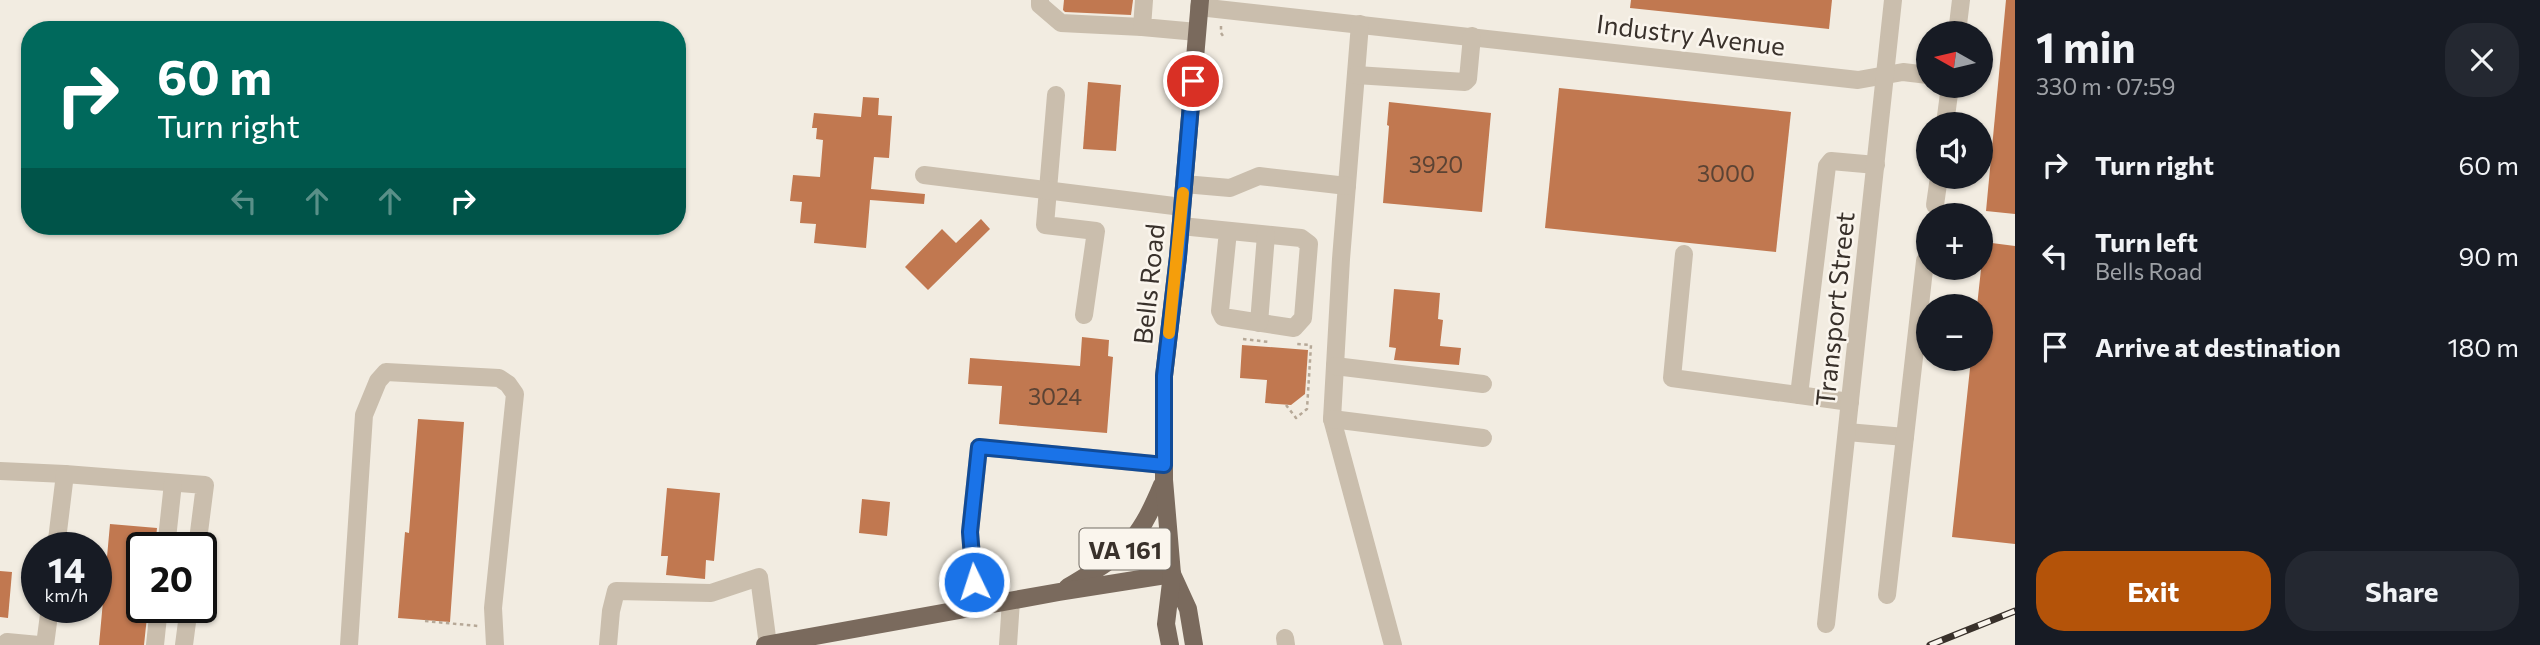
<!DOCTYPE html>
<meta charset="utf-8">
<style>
body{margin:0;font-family:Commissioner,sans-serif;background:#242831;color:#f1f3f6;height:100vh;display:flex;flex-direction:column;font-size:26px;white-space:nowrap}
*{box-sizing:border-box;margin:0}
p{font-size:23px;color:#9ea1a6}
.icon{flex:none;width:38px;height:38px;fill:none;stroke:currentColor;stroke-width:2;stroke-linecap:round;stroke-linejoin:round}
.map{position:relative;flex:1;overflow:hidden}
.details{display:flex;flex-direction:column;background:#171b24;width:525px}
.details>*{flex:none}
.guide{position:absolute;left:21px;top:21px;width:665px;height:214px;border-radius:28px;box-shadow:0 2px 5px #0004;background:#00695c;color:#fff;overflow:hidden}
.needle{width:46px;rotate:278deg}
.buttons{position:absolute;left:1916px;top:21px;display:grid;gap:14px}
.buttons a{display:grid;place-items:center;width:77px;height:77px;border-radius:50%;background:#171b24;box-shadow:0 2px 5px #0004;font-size:35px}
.speed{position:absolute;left:21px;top:532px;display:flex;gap:14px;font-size:35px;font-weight:700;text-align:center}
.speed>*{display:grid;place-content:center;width:91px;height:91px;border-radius:50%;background:#171b24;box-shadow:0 2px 5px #0004;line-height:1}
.speed small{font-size:18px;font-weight:400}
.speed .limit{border:4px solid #111;border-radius:10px;background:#fff;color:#111}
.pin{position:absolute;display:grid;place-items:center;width:60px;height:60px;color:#fff;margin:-30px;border:4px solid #fff;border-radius:50%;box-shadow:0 2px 7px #0007}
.me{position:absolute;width:77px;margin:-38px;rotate:356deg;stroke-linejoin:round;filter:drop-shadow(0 0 5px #0008)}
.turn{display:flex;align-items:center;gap:24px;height:147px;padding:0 21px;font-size:32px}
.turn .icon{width:91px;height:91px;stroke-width:2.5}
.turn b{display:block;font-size:49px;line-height:60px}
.lanes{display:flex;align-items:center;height:66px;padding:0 21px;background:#0003;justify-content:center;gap:35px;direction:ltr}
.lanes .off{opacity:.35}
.round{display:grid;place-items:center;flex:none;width:74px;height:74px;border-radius:28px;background:#242831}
.headline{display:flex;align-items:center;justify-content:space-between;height:119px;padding:0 21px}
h1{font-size:42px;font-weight:700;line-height:52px}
.button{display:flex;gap:14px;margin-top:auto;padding:14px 21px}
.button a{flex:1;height:80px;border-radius:28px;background:#b45309;color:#fff;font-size:28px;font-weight:700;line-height:80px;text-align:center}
.button a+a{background:#242831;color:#f1f3f6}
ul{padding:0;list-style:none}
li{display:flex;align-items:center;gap:21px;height:91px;padding:0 21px}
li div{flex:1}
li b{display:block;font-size:26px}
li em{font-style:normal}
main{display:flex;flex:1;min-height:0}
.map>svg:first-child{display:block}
.building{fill:#c17850}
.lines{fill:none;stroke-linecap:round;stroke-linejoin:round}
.path{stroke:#b6a897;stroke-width:2.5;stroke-dasharray:3.5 3.5;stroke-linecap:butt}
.minor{stroke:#cabead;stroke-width:18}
.major{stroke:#7a6a5d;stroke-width:18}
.rail-casing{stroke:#39312b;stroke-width:7}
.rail{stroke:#faf5ed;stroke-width:4.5;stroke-dasharray:13;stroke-linecap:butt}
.route-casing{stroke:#114b97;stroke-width:18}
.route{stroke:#1a73e8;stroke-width:12}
.slow{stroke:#f59e0b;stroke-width:12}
.labels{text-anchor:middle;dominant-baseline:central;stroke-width:5;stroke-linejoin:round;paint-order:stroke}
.number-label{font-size:23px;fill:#5b4334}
.shield{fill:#faf5ed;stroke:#736c65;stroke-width:2}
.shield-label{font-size:24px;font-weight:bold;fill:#39312b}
.street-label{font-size:26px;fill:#39312b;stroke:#faf5ed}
</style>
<main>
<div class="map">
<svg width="2015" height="645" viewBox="0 0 2015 645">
<rect width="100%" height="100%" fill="#f2ece1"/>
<g class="building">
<polygon points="1064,0 1133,0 1131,15 1065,12 1063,10"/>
<polygon points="1631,0 1832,0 1829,29 1630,8"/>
<polygon points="2006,0 2015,0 2015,214 1986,211"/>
<polygon points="1088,82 1121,85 1116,151 1083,149"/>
<polygon points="1559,88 1791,112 1776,252 1545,228"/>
<polygon points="863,97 879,98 878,115 892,116 889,158 874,157 871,189 925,194 924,204 870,200 866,248 814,243 816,224 800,223 802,202 790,201 793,175 820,177 823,140 816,139 817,128 812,128 814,113 861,117"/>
<polygon points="1389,102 1491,113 1482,212 1383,203 1389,126 1387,125"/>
<polygon points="981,219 990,229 928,290 905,267 942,229 956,243"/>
<polygon points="1984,242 2015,246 2015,544 1952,537 1971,359 1981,359 1981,306 1977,306"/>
<polygon points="1394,289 1440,293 1438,319 1443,320 1440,346 1461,348 1459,365 1394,360 1396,348 1389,347"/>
<polygon points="1082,337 1109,340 1108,356 1113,357 1107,433 999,424 1002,386 968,384 970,358 1080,366"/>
<polygon points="1242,345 1308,350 1305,394 1291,405 1265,403 1267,380 1240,378"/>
<polygon points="418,419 464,422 450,622 398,618 405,532 409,533"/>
<polygon points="667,488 720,493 714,561 706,560 705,579 666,575 668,556 661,556"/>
<polygon points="862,499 890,502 887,536 859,533"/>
<polygon points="110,524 157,528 155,548 142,548 142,607 148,607 144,645 99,645"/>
<polygon points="0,571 12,572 8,618 0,617"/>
</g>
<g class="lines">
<g class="path">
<polyline points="1221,26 1221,33 1223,36"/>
<polyline points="1243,339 1269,342"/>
<polyline points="1286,405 1296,418 1307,409 1311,345 1297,344"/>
<polyline points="425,621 478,626"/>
</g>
<g class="minor">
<polyline points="1040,0 1040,5 1061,23 1142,27"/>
<polyline points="1144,0 1142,27 1197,32"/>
<polyline points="1199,7 1858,80 1903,72 1928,75"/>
<polyline points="1360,24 1341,259 1332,419 1393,645"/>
<polyline points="1957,33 1961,0"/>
<polyline points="1356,75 1465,82 1468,79 1472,36"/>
<polyline points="1056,95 1045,225 1096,231 1084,315"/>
<polyline points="1945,124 1950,86"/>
<polyline points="924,175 1182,207"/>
<polyline points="1184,184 1230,188 1259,176 1347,186"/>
<polyline points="1935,205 1939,177"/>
<path d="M1181 226C1221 230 1261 234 1301 238L1309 244 1303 318 1294 328 1223 317 1220 311 1228 231"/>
<polyline points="1684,254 1672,378 1850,402"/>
<polyline points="1259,323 1266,235"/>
<polyline points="1335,366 1483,384"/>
<polyline points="1799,395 1827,166 1831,161 1876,165"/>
<polyline points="1332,419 1483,438"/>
<polyline points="1847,432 1905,437"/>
<polyline points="0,471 65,474"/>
<polyline points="56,548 65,474 205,485 197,548"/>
<polyline points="166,548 173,483"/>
<polyline points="1887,595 1925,261"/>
<polyline points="976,607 970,532 979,447 1164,465"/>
<polyline points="1826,624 1893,0"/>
<polyline points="1285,638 1286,645"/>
<polyline points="6,645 7,642 39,645"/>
<polyline points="45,645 50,607"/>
<polyline points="155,645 159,607"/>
<polyline points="184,645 189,607"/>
<polyline points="349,645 364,415 378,381 386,372 499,378 508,384 515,394 493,608 495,645"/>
<polyline points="608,645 611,611 616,591 711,593 759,577 768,645"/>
<polyline points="1008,645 1011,601"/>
</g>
<g class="major">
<polyline points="1172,574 1188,609 1194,645"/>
<path d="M1068 587C1123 554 1137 545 1162 485"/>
<polyline points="765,645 1059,592 1172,574"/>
<polyline points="1170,645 1166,624 1172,574 1164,480 1164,376 1178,256 1200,0"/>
</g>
<g class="rail-casing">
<polyline id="rail" points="1930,645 2015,611"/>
</g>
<use href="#rail" class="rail"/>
</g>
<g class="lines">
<g class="route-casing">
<polyline id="route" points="974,582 970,532 979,447 1164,465 1164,376 1178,257 1193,81"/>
</g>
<use href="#route" class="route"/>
<polyline class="slow" points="1169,333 1183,193"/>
</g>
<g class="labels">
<g class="number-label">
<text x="1436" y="164">3920</text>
<text x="1726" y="173">3000</text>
<text x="1055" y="396">3024</text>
</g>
<rect class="shield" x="1079.5" y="528.5" width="91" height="41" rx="5"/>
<g class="shield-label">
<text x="1125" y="549">VA 161</text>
</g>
<g class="street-label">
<text transform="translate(1691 34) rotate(7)">Industry Avenue</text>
<text transform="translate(1148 284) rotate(-84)">Bells Road</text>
<text transform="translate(1834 309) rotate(-84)">Transport Street</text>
</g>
</g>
</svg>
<div class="buttons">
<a><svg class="needle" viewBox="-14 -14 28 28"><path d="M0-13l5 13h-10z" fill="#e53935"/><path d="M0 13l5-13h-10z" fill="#9ea1a6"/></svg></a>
<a><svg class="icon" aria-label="sound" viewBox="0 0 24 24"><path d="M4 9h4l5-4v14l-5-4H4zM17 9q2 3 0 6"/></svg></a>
<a>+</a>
<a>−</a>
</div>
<div class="speed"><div>14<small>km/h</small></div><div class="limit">20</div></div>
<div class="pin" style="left:1193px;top:81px;background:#d93025"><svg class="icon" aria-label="arrive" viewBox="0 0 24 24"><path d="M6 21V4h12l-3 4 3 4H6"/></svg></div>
<svg class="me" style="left:974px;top:582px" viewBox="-20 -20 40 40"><circle r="17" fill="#1a73e8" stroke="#fff" stroke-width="3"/><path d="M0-11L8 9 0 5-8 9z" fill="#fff"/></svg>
<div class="guide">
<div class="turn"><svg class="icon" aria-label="right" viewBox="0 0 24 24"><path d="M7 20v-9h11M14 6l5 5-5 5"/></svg><div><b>60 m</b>Turn right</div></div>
<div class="lanes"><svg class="icon off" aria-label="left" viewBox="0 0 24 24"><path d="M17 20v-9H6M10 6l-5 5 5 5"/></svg><svg class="icon off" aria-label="ahead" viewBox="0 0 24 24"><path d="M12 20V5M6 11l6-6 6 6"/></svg><svg class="icon off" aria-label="ahead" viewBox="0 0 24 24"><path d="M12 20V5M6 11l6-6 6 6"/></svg><svg class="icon" aria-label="right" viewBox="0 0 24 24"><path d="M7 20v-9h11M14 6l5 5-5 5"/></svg></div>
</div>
</div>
<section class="details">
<div class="headline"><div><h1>1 min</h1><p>330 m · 07:59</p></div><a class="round"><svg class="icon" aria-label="close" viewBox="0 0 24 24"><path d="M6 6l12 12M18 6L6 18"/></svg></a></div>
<ul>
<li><svg class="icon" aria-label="right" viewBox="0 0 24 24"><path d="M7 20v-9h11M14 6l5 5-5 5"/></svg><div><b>Turn right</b></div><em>60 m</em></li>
<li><svg class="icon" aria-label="left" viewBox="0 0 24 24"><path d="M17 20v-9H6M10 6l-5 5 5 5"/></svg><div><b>Turn left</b><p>Bells Road</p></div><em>90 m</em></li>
<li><svg class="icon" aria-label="arrive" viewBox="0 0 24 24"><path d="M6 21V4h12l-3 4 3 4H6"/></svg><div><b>Arrive at destination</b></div><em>180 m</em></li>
</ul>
<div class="button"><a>Exit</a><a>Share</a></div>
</section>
</main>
